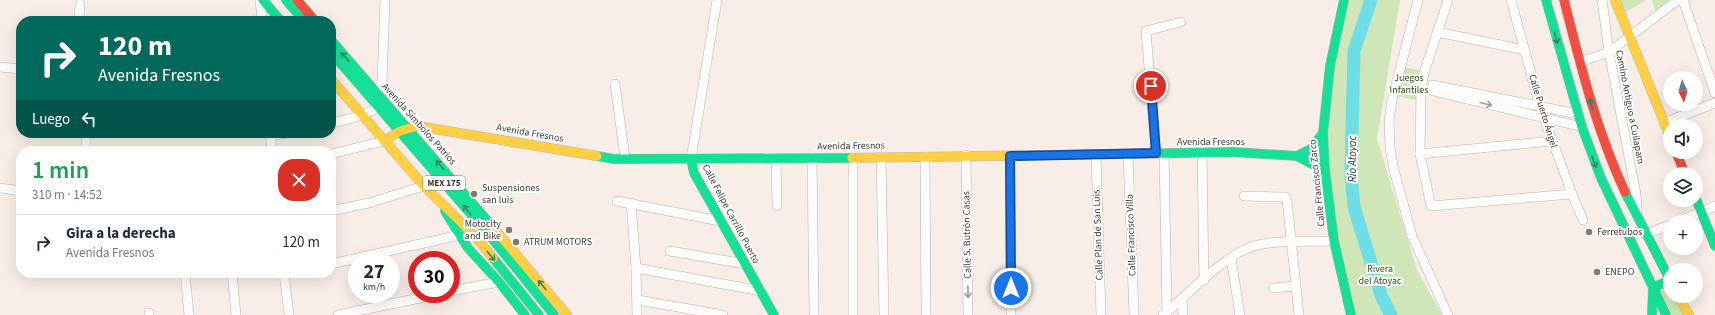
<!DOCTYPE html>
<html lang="es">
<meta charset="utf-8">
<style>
body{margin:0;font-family:"Source Sans 3",sans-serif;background:#f2f2f3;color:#1f2937;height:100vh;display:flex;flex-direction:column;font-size:15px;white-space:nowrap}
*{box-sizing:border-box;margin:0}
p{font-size:13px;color:#747a83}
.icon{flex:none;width:22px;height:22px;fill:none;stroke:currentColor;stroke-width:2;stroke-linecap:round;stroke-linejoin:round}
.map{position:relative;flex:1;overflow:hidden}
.details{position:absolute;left:16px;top:146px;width:320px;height:132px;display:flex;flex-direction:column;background:#fff;border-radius:16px;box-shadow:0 4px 16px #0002}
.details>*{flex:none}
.banner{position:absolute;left:16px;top:16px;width:320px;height:122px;border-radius:16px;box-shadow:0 4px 16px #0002;background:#00695c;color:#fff;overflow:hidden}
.needle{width:26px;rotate:175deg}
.fabs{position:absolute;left:1663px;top:71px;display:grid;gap:8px}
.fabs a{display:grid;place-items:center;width:40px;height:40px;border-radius:50%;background:#fff;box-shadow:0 4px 16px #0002;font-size:20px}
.speed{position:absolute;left:348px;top:251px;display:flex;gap:8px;font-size:20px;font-weight:700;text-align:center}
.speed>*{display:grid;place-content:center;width:52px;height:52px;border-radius:50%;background:#fff;box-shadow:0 4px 16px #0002;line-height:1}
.speed small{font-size:10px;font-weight:400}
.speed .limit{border:6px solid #d22;background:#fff;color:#111}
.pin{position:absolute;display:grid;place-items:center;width:34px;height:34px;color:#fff;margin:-17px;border:2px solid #fff;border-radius:50%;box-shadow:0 1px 4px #0007}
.me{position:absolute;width:44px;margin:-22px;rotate:0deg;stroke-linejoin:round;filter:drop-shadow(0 0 3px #0008)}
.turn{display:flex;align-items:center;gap:14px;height:84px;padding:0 16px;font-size:18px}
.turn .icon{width:52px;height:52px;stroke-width:2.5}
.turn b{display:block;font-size:28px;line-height:34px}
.then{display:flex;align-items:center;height:38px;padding:0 16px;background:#0003;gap:8px;font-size:15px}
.round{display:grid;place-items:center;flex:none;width:42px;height:42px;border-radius:16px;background:#f2f2f3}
.head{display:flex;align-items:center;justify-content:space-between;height:68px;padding:0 16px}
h1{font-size:24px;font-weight:600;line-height:30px;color:#1e9e55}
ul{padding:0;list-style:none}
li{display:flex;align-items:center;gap:12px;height:56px;padding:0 16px;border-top:1px solid #e0e1e3}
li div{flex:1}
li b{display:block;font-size:15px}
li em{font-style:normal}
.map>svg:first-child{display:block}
.green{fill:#cee6b8}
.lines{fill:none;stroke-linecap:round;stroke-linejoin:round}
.river{stroke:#6ddee5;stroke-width:13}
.street-casing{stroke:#bdb4af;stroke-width:10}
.fast-casing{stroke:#bdb4af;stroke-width:10}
.slow-casing{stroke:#bdb4af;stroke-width:10}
.jam-casing{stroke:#bdb4af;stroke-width:10}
.street{stroke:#fefcfb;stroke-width:9}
.fast{stroke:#16e098;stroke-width:9}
.slow{stroke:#ffcf43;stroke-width:9}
.jam{stroke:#f24e42;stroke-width:9}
.oneway{stroke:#2e8562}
.oneway2{stroke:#a09b98}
.route-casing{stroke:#114b97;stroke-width:10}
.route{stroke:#1a73e8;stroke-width:7}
.poi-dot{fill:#827974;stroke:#fff;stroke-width:1.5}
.labels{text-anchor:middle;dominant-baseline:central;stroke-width:4;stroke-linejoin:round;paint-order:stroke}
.shield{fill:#fff;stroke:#7b7572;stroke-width:1}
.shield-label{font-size:9px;font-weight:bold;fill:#423a36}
.park-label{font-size:10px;fill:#2c5016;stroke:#fff}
.street-label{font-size:10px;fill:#423a36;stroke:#fff}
.poi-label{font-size:10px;fill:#423a36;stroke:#fff;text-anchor:start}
.water-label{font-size:11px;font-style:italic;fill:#253f41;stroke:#fff}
</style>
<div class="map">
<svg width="1715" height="315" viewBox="0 0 1715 315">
<rect width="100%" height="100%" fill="#f8ede7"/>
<g class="green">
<polygon points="1346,0 1400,0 1377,139 1417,270 1442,315 1351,315 1325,171 1330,66"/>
<polygon points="1617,0 1646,0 1623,14"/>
<polygon points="1652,0 1672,0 1656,13"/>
<polygon points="1402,67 1422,71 1417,100 1396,96"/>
<polygon points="1670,284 1670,296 1676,296 1686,315 1672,315 1659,289"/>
</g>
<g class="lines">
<polyline class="river" points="1371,0 1354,51 1351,174 1354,207 1381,295 1391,315"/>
<g class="street-casing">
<g id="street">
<polyline points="260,0 262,21"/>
<polyline points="1418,0 1392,100 1389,120 1390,148 1394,170 1412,236 1448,315"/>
<polyline points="1448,0 1424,73 1421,88 1420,154 1431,206 1572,194"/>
<polyline points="1511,0 1540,107 1572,194 1583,220"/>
<polyline points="1602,0 1609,52 1636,194 1637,211"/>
<polyline points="1683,0 1715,93"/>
<polyline points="79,21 80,4"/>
<polyline points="1437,32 1525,50"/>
<polyline points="1580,62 1609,52 1678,0"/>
<polyline points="0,67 21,69"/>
<polyline points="615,84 625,158"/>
<polyline points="1433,85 1578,114"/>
<polyline points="1421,88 1582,127"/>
<polyline points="375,92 380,87 382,82 385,0"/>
<polyline points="331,123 353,118 379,108"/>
<polyline points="1664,123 1715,103"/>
<polyline points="270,133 272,151"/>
<polyline points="270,136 287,133"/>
<polyline points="86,151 86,133"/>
<polyline points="1156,153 1146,31 1181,22"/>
<polyline points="1164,153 1167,312"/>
<polyline points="1202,153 1204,280"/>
<polyline points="331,154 384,141"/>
<polyline points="1420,154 1552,141"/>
<polyline points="966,155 968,315"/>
<polyline points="1096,155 1101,315"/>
<polyline points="1128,155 1134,315"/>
<polyline points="1010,156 1011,315"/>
<polyline points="881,157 884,315"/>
<polyline points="925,157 926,315"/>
<polyline points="776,158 777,206"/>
<polyline points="812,158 814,315"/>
<polyline points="853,158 853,315"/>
<polyline points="691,159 717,0"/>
<polyline points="0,188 21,191"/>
<polyline points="1244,196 1285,197 1287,200 1299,315"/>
<polyline points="617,201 720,221"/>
<polyline points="631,203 636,268 637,315"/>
<polyline points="331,211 369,203 424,186"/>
<polyline points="1678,222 1715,206"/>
<polyline points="1646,234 1670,225"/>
<polyline points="670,251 745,264"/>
<polyline points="1231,258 1240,315"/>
<polyline points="331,264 460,235"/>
<polyline points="636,268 761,291"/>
<polyline points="185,273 189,315"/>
<polyline points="232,273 236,315"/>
<polyline points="284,273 289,315"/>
<polyline points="1273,288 1295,286"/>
<polyline points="451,291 499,282"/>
<polyline points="638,300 723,315"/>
<polyline points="1182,300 1183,315"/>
<polyline points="149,315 149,313"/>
<polyline points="338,315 439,294"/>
<path d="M1163 315C1185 297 1225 255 1251 247 1275 239 1308 242 1334 241"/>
</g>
</g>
<g class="fast-casing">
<g id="fast">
<polyline points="263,0 281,21"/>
<polyline points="286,0 304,21"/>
<polyline points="1344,0 1330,66 1323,133 1325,171 1334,241 1351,315"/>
<polyline points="1546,0 1582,127 1601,178 1666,315"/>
<polyline points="331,40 492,226"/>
<polyline points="331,52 495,242 554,315"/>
<polyline points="1123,154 1233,152 1297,156 1325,171"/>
<polyline points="597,156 614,159 852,158"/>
<polyline points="1297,156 1311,149 1323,133"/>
<polyline points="691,159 694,173 774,315"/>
<polyline points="1625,192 1670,280"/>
<polyline points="1696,199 1715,246"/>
<polyline points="445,211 468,248 499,282 525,315"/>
<polyline points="493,258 539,315"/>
<polyline points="1652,315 1653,287 1670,281"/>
</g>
</g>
<g class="slow-casing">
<g id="slow">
<polyline points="1615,0 1670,137"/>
<polyline points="331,79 424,186 473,234 493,258"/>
<polyline points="384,141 400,131 417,126 597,156"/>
<polyline points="852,158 1123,154"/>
<polyline points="492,226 567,315"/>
<polyline points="1678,296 1689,315"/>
</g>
</g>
<g class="jam-casing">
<g id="jam">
<polyline points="297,0 315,21"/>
<path d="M1564 0C1581 67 1596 129 1625 192"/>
<polyline points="1676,152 1685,174"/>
</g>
</g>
<use href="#street" class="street"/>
<use href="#fast" class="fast"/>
<use href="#slow" class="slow"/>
<use href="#jam" class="jam"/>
</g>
<defs><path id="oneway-shaft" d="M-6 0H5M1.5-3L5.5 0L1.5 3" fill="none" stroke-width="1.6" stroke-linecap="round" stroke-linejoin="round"/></defs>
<g class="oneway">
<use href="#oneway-shaft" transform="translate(1556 38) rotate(75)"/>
<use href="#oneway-shaft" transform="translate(345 57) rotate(-130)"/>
<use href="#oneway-shaft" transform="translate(1591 104) rotate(-105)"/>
<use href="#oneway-shaft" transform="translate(1594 162) rotate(70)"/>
<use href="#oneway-shaft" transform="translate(440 165) rotate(-131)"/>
<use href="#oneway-shaft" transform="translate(467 210) rotate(-130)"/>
<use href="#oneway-shaft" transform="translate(491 256) rotate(51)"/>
<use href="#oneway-shaft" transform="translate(542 285) rotate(-130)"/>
</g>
<g class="oneway2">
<use href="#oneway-shaft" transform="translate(1486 104) rotate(14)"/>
<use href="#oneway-shaft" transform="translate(968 292) rotate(89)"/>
</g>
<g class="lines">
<g class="route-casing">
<polyline id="route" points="1011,288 1010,156 1156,153 1151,86"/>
</g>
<use href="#route" class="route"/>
</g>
<g class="poi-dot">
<circle cx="474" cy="194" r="4"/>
<circle cx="509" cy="230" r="4"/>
<circle cx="1589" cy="232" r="4"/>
<circle cx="516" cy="242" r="4"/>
<circle cx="1597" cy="272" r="4"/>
</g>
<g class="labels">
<rect class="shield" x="423" y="176" width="42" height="14" rx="3"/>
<g class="shield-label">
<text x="444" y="183">MEX 175</text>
</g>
<g class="park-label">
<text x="1409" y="78">Juegos<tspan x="1409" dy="12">Infantiles</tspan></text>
<text x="1380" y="269">Rivera<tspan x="1380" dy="12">del Atoyac</tspan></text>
</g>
<g class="street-label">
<text transform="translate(1630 107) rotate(79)">Camino Antiguo a Cuilapam</text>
<text transform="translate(1543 111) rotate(73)">Calle Puerto Ángel</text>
<text transform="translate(419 124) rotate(48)">Avenida Símbolos Patrios</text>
<text transform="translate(530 133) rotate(10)">Avenida Fresnos</text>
<text x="1211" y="142">Avenida Fresnos</text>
<text transform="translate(851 146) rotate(-1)">Avenida Fresnos</text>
<text transform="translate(1317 183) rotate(-96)">Calle Francisco Zarco</text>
<text transform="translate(731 214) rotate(62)">Calle Felipe Carrillo Puerto</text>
<text transform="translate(967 235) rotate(-91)">Calle S. Butrón Casas</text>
<text transform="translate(1098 235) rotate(-92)">Calle Plan de San Luis</text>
<text transform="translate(1131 235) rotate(-92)">Calle Francisco Villa</text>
</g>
<g class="poi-label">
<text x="482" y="188">Suspensiones<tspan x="482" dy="12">san luis</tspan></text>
<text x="501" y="224" text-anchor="end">Motocity<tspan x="501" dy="12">and Bike</tspan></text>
<text x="1597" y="232">Ferretubos</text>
<text x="524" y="242">ATRUM MOTORS</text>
<text x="1605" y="272">ENEPO</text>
</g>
<g class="water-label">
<text transform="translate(1352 159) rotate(-90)">Río Atoyac</text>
</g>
</g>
</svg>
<div class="fabs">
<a><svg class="needle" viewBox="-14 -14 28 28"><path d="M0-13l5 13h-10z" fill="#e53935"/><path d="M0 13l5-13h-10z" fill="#747a83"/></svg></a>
<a><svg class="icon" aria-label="sound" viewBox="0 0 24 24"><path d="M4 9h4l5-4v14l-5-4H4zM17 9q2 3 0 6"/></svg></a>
<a><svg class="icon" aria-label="layers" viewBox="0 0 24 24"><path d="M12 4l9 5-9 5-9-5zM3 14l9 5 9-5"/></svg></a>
<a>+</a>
<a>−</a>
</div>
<div class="speed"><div>27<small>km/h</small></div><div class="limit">30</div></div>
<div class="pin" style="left:1151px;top:86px;background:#d93025"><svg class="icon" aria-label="arrive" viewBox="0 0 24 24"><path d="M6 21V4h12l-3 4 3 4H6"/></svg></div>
<svg class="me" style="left:1011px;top:288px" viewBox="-20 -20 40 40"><circle r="17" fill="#1a73e8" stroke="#fff" stroke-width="3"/><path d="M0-11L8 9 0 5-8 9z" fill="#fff"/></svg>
<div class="banner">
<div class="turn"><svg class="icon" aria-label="right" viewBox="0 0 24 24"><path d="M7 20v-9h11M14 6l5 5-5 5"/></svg><div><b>120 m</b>Avenida Fresnos</div></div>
<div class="then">Luego<svg class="icon" aria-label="left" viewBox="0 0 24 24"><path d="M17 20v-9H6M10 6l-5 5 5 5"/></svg></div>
</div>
<section class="details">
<div class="head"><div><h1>1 min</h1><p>310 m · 14:52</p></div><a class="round" style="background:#d93025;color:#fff"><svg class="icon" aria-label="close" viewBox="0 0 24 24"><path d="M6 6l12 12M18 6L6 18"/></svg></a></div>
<ul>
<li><svg class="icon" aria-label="right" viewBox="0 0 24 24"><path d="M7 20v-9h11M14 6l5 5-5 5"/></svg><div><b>Gira a la derecha</b><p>Avenida Fresnos</p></div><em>120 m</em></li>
</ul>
</section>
</div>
